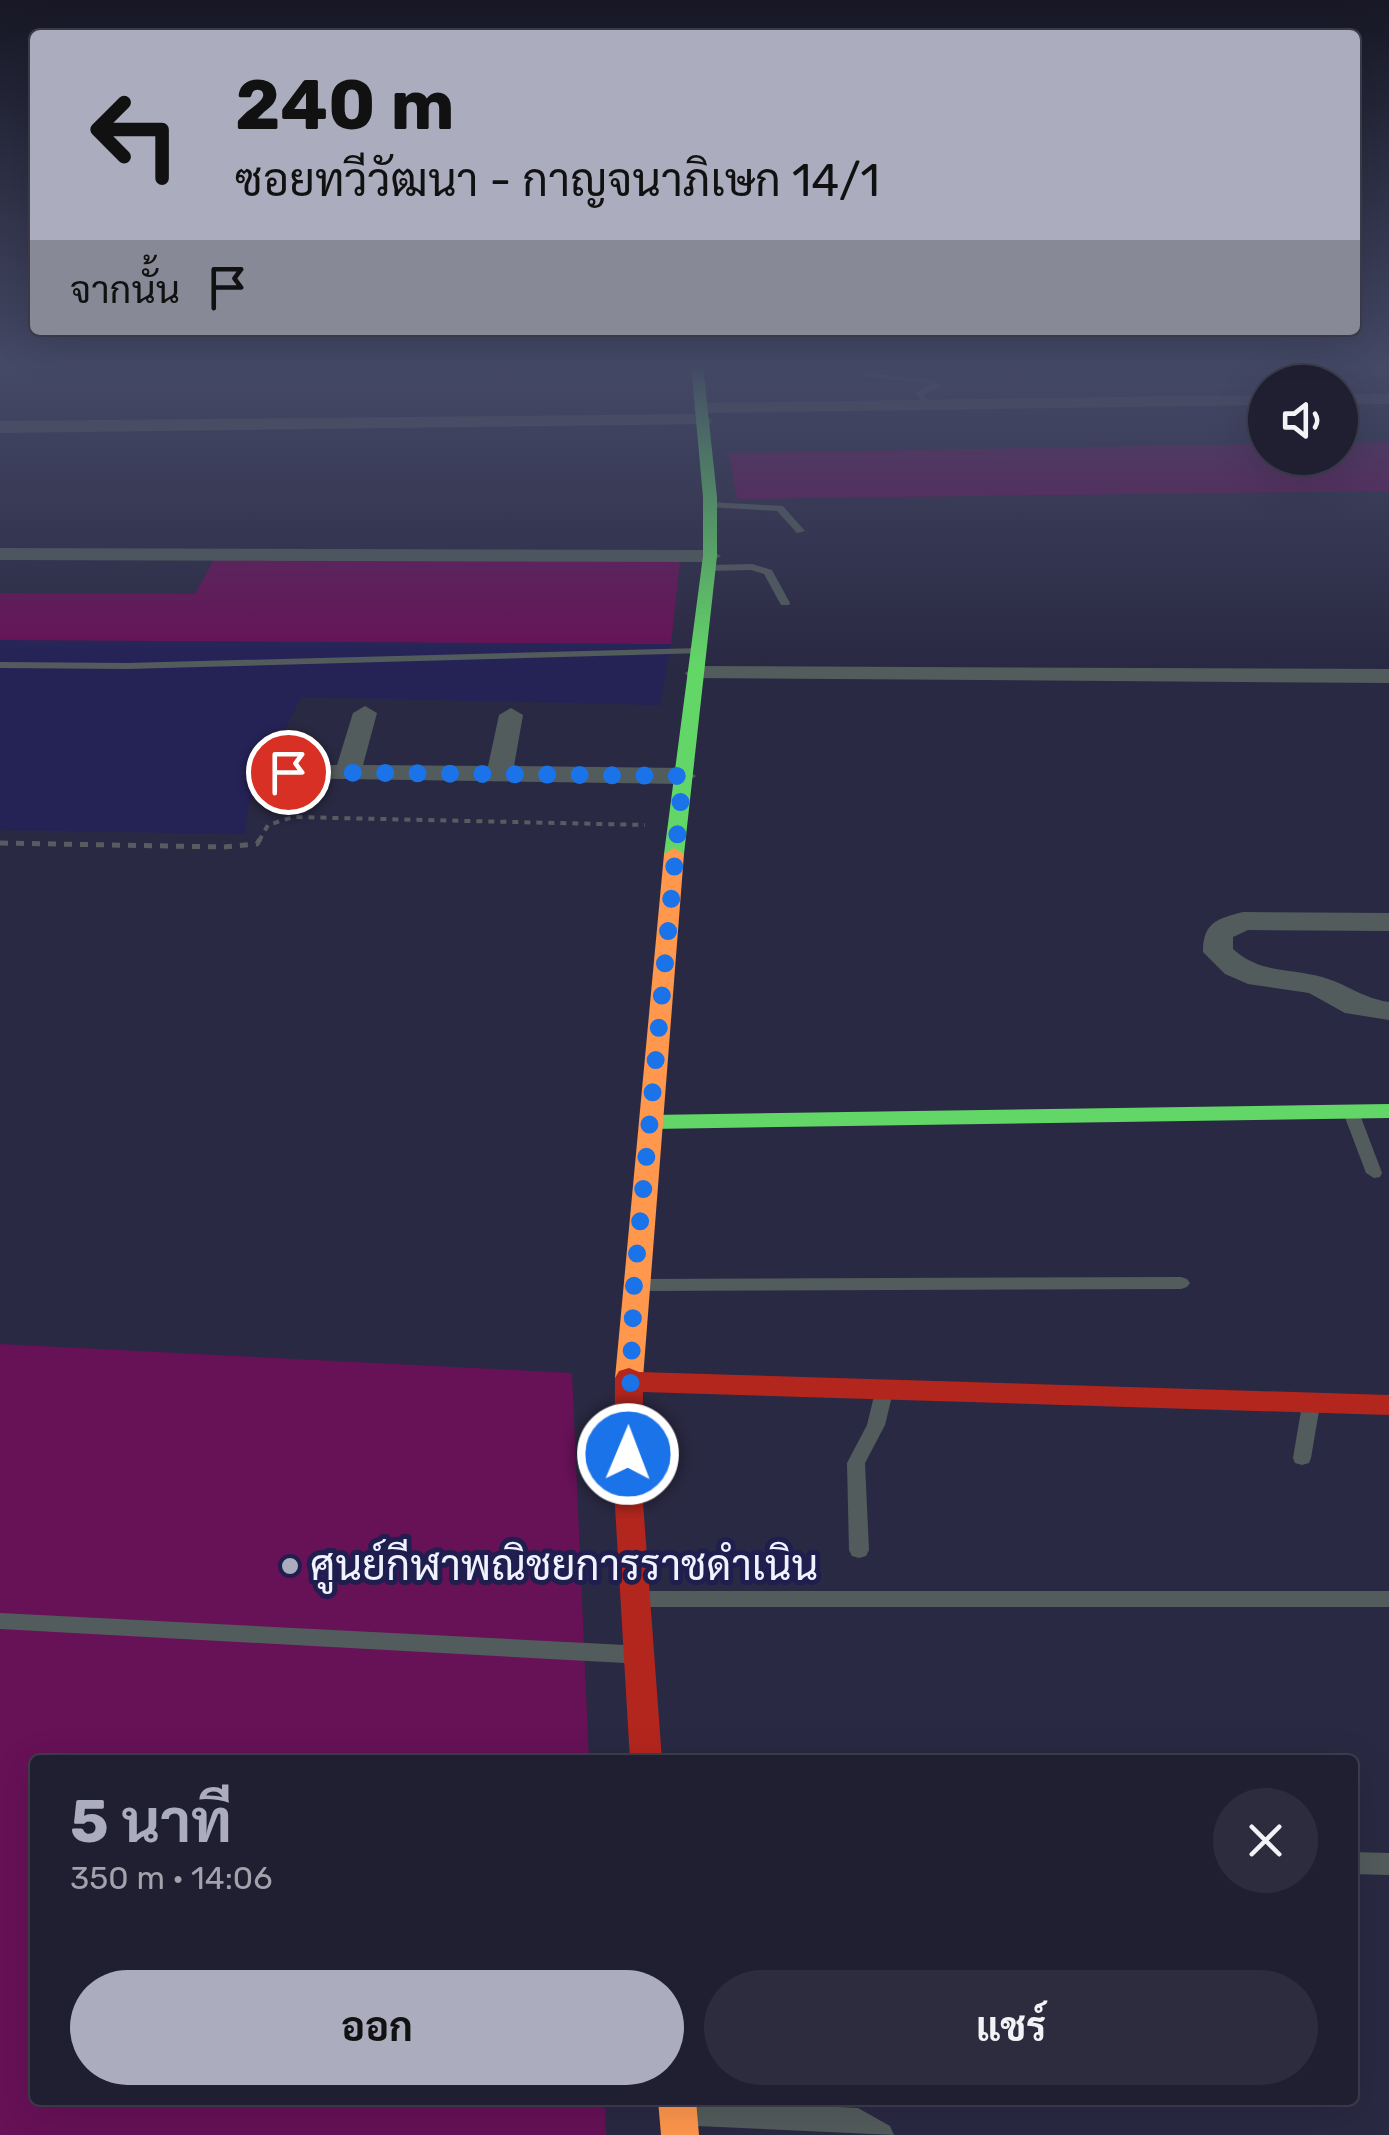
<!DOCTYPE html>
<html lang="th">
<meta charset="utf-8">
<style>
body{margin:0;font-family:Rubik,Sarabun,sans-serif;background:#2d2c3e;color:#f1f3f6;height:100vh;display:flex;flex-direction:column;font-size:38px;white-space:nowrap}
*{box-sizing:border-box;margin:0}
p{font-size:32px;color:#a2a2ac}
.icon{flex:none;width:55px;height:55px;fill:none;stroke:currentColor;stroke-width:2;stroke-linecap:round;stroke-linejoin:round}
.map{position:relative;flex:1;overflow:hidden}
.details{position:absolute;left:30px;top:1755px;width:1328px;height:350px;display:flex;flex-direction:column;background:#201f32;border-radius:10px;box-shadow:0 10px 40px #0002,0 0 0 2px #3d3d4d}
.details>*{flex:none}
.banner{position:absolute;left:30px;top:30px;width:1330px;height:305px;border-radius:10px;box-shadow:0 10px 40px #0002,0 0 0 2px #3d3d4d;background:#abacbd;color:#111;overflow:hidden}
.buttons{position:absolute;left:1248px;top:365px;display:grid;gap:20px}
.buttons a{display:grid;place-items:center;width:110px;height:110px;border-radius:50%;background:#201f32;box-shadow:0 10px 40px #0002,0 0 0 2px #3d3d4d;font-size:50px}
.pin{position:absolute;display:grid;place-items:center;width:85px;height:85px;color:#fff;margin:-42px;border:5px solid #fff;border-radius:50%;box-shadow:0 2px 10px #0007}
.me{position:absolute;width:110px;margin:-55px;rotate:1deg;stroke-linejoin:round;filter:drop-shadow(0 0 8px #0008)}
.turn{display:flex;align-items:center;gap:35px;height:210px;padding:0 40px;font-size:45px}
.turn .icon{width:130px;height:130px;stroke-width:2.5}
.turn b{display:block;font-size:70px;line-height:85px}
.then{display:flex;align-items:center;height:95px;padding:0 40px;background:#0003;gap:20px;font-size:38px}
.round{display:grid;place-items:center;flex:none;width:105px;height:105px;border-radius:52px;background:#2d2c3e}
.headline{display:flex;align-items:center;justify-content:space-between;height:170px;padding:0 40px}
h1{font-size:60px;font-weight:700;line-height:75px;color:#abacbd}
.primary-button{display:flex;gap:20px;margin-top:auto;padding:20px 40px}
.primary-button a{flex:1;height:115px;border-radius:60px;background:#abacbd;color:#111;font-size:40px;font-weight:700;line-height:115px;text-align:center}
.primary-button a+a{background:#2d2c3e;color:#f1f3f6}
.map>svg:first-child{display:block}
.built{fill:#252356}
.green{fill:#671157}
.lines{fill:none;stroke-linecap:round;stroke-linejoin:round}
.path-far1{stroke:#585c61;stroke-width:4;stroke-dasharray:6 6;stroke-linecap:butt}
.path{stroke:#585c61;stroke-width:5;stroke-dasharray:8 8;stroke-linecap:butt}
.lane{fill:#535c5c;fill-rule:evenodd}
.street{fill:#535c5c;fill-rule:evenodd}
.fast{fill:#63d668;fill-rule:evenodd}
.slow{fill:#ff974d;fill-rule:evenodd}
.jam{fill:#b3261e;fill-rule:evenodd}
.route{stroke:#1a73e8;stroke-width:18;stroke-dasharray:0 32.4}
.poi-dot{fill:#abacbd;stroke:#1f1e4e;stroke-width:4}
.labels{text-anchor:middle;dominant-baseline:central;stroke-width:10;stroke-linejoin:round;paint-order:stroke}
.near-poi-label{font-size:42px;fill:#f1f2ff;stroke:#1f1e4e;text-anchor:start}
</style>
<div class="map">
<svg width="1389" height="2135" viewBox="0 0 1389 2135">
<rect width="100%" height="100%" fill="#2a2943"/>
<polygon class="built" points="0,640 671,644 660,705 301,697 248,806 245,834 0,830"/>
<g class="green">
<polygon points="1389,442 1389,491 737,499 729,453 1265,444 1265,458 1340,458 1340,443"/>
<polygon points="214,559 680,561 671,644 0,640 0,593 195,594"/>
<polygon points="0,1344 572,1373 589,1760 35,1760 35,2100 605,2100 606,2135 0,2135"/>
</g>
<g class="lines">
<polyline class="path-far1" points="259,841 268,825 293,817 645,825"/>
<polyline class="path" points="0,843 223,847 257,844 260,839"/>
<g class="lane">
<polygon points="869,373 935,380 941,387 924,394 930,403 926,406 915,393 932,384 866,377 865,375"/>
<polygon points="710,502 783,506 805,531 797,533 777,511 707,507 705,505"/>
<polygon points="752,564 772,570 790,603 789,605 781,605 764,574 751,570 709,571 704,568 709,565"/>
<polygon points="700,648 704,649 704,653 127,669 0,668 0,662 127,663"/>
<polygon points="1351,1107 1359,1112 1382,1173 1380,1177 1374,1178 1366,1173 1343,1112"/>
<polygon points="1181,1277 1187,1279 1190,1283 1187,1287 1181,1289 643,1291 637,1289 634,1285 637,1281 643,1279"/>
<polygon points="884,1385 890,1387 893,1392 885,1425 865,1463 869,1550 866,1556 859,1558 852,1556 849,1550 847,1463 867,1425 875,1392 878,1387"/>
<polygon points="1311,1398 1317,1400 1320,1405 1311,1458 1309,1463 1302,1465 1295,1463 1293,1458 1302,1405 1305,1400"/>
<polygon points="648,1591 1389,1591 1389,1607 648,1607 641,1605 638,1599 641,1593"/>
<polygon points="0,1613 625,1645 632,1648 635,1654 632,1660 625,1663 0,1629"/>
<polygon points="1352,1852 1389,1853 1389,1875 1352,1874"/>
<polygon points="697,2100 858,2108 890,2126 894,2135 697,2126 688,2122 684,2113 688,2104"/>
</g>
<g class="street">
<rect x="1340" y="394" width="49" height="10"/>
<polygon points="1265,395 1265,405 701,413 692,408 701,403"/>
<polygon points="703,414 712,420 710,424 0,433 0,421"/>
<polygon points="0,548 710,550 721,556 710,562 0,560"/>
<polygon points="697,666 1389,669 1389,683 689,678 685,673"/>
<polygon points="365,706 377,713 363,765 488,766 499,715 511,708 523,715 514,766 683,768 696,776 683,784 279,778 275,772 279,766 337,765 353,713"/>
<path d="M1243 912 1389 913V931L1248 930 1233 937V949C1261 974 1289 968 1322 977 1347 984 1362 998 1389 1002V1020L1345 1013 1309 993 1248 984 1225 974 1203 952C1203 923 1216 919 1243 912Z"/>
</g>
<g class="fast">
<polygon points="691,365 703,365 717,497 717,556 684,854 674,860 664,854 703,556 703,497"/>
<polygon points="1389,1104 1389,1118 651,1129 639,1122 651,1115"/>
</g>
<g class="slow">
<polygon points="674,848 684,854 643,1378 639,1385 629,1388 619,1385 615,1378 664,854"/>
<polygon points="658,2100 696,2100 699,2135 661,2135"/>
</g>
<polygon class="jam" points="629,1368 639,1372 1389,1395 1389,1415 643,1392 642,1489 662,1760 630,1760 614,1489 615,1378 619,1371"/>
</g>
<linearGradient id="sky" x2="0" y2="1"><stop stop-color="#171725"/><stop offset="0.55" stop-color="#444966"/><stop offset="1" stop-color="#444966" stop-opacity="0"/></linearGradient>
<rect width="1389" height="664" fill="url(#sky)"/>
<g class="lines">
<polyline class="route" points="288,772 683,776 634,1285 628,1454"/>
</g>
<circle class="poi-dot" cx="290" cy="1566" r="10"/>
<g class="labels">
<g class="near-poi-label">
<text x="310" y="1566">ศูนย์กีฬาพณิชยการราชดำเนิน</text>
</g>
</g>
</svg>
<div class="buttons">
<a><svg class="icon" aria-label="sound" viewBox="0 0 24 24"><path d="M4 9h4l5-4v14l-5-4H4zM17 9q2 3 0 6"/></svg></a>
</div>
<div class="pin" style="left:288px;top:772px;background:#d93025"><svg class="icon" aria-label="arrive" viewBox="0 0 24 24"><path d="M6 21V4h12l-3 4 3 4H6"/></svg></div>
<svg class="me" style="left:628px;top:1454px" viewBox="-20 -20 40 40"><circle r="17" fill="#1a73e8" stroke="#fff" stroke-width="3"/><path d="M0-11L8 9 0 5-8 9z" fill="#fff"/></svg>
<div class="banner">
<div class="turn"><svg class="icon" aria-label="left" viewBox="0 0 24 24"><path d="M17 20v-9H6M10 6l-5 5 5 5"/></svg><div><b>240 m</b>ซอยทวีวัฒนา - กาญจนาภิเษก 14/1</div></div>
<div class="then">จากนั้น<svg class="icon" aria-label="arrive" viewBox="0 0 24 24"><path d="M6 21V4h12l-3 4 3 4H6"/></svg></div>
</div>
<section class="details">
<div class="headline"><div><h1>5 นาที</h1><p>350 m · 14:06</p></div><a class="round"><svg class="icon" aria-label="close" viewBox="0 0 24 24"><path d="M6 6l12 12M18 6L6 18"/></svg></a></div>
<div class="primary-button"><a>ออก</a><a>แชร์</a></div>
</section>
</div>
